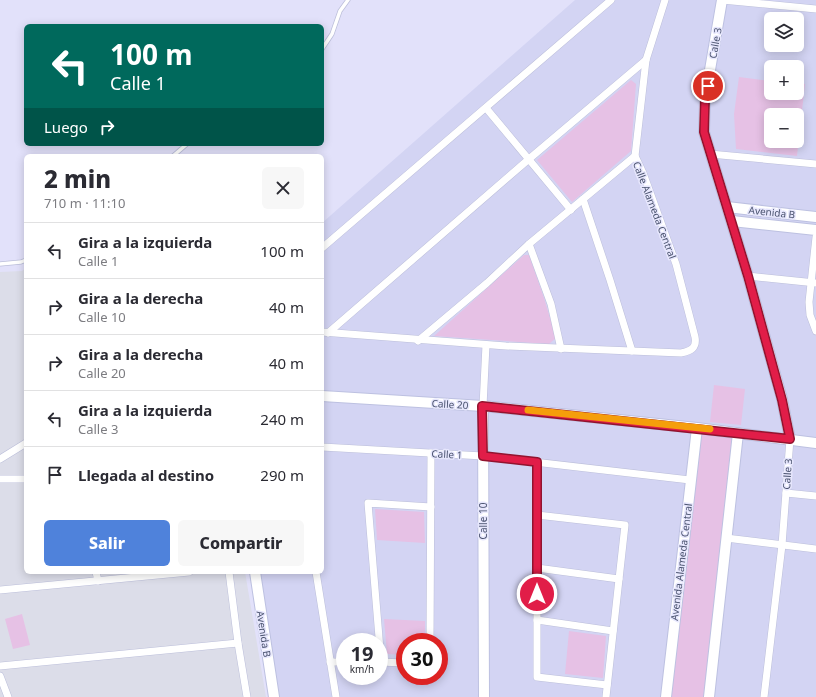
<!DOCTYPE html>
<html lang="es">
<meta charset="utf-8">
<style>
body{margin:0;font-family:"Noto Sans",sans-serif;background:#f7f7f7;color:#2b2b33;height:100vh;display:flex;flex-direction:column;font-size:15px;white-space:nowrap}
*{box-sizing:border-box;margin:0}
p{font-size:13px;color:#7c7c81}
.icon{flex:none;width:22px;height:22px;fill:none;stroke:currentColor;stroke-width:2;stroke-linecap:round;stroke-linejoin:round}
.map{position:relative;flex:1;overflow:hidden}
.sheet{position:absolute;left:24px;top:154px;width:300px;height:420px;display:flex;flex-direction:column;background:#fff;border-radius:6px;box-shadow:0 2px 10px #0003}
.sheet>*{flex:none}
.top-card{position:absolute;left:24px;top:24px;width:300px;height:122px;border-radius:6px;box-shadow:0 2px 10px #0003;background:#00695c;color:#fff;overflow:hidden}
.controls{position:absolute;left:764px;top:12px;display:grid;gap:8px}
.controls a{display:grid;place-items:center;width:40px;height:40px;border-radius:6px;background:#fff;box-shadow:0 2px 10px #0003;font-size:20px}
.speed{position:absolute;left:336px;top:633px;display:flex;gap:8px;font-size:20px;font-weight:700;text-align:center}
.speed>*{display:grid;place-content:center;width:52px;height:52px;border-radius:50%;background:#fff;box-shadow:0 2px 10px #0003;line-height:1}
.speed small{font-size:10px;font-weight:400}
.speed .limit{border:6px solid #d22;background:#fff;color:#111}
.pin{position:absolute;display:grid;place-items:center;width:34px;height:34px;color:#fff;margin:-17px;border:2px solid #fff;border-radius:50%;box-shadow:0 1px 4px #0007}
.me{position:absolute;width:44px;margin:-22px;rotate:0deg;stroke-linejoin:round;filter:drop-shadow(0 0 3px #0008)}
.turn{display:flex;align-items:center;gap:14px;height:84px;padding:0 20px;font-size:18px}
.turn .icon{width:52px;height:52px;stroke-width:2.5}
.turn b{display:block;font-size:28px;line-height:34px}
.then{display:flex;align-items:center;height:38px;padding:0 20px;background:#0003;gap:8px;font-size:15px}
.round{display:grid;place-items:center;flex:none;width:42px;height:42px;border-radius:6px;background:#f7f7f7}
.overview{display:flex;align-items:center;justify-content:space-between;height:68px;padding:0 20px}
h1{font-size:24px;font-weight:800;line-height:30px}
.action{display:flex;gap:8px;margin-top:auto;padding:8px 20px}
.action a{flex:1;height:46px;border-radius:6px;background:#4f82db;color:#fff;font-size:16px;font-weight:800;line-height:46px;text-align:center}
.action a+a{background:#f7f7f7;color:#2b2b33}
ul{padding:0;list-style:none}
li{display:flex;align-items:center;gap:12px;height:56px;padding:0 20px;border-top:1px solid #e1e1e2}
li div{flex:1}
li b{display:block;font-size:15px}
li em{font-style:normal}
.map>svg:first-child{display:block}
.residential{fill:#d3d4f3;fill-rule:evenodd}
.industrial{fill:#dcdde9}
.green{fill:#e6c1e5;fill-rule:evenodd}
.lines{fill:none;stroke-linecap:round;stroke-linejoin:round}
.lane-casing{stroke:#bcbfda;stroke-width:5}
.street-casing{stroke:#bcbfda;stroke-width:8}
.secondary-casing{stroke:#bdc1e1;stroke-width:12}
.lane{stroke:#fff;stroke-width:3.5}
.street{stroke:#fff;stroke-width:7}
.secondary{stroke:#fff;stroke-width:10}
.route-casing{stroke:#92132f;stroke-width:10}
.route{stroke:#e11d48;stroke-width:7}
.slow{stroke:#f59e0b;stroke-width:7}
.labels{text-anchor:middle;dominant-baseline:central;stroke-width:3;stroke-linejoin:round;paint-order:stroke}
.street-label{font-size:10px;fill:#4a536f;stroke:#e7e7fd}
</style>
<div class="map">
<svg width="816" height="697" viewBox="0 0 816 697">
<rect width="100%" height="100%" fill="#e2e1fa"/>
<path class="residential" d="M575 0H816V697H271L256 572H322V223ZM771 19H797V45H771ZM771 67H797V93H771ZM771 115H797V141H771ZM345 642H379V676H345ZM405 642H439V676H405Z"/>
<polygon class="industrial" points="26,268 26,572 245,572 266,697 0,697 0,272 22,271"/>
<g class="green">
<path d="M739 77 771 81V93H797V83L805 84 797 156 736 149 734 114ZM771 115H797V141H771Z"/>
<polygon points="631,80 636,84 631,151 572,202 537,160"/>
<polygon points="524,255 529,255 544,298 556,338 549,344 434,336"/>
<polygon points="714,385 745,389 741,425 710,422"/>
<polygon points="700,434 733,438 704,697 671,697"/>
<polygon points="375,509 424,512 425,543 377,540"/>
<polygon points="22,614 30,645 13,649 5,619"/>
<polygon points="384,619 425,621 425,642 405,642 405,655 387,654"/>
<polygon points="569,631 606,636 603,678 565,674"/>
</g>
<g class="lines">
<g class="lane-casing">
<g id="lane">
<polyline points="322,49 332,34 340,11 348,0"/>
<polyline points="173,156 187,144"/>
<polyline points="0,264 21,262 26,260"/>
</g>
</g>
<g class="street-casing">
<g id="street">
<polyline points="722,0 816,9"/>
<polyline points="486,108 571,210"/>
<polyline points="710,154 816,164"/>
<polyline points="583,199 610,280 632,351"/>
<polyline points="816,237 809,302 810,315 816,331"/>
<polyline points="529,244 551,304 561,349"/>
<polyline points="322,248 611,0"/>
<polyline points="748,276 816,283"/>
<path d="M322 332 506 346 681 353C691 351 697 348 695 337L676 264 643 173 635 156 646 60 665 0"/>
<polyline points="328,333 529,159 646,60"/>
<polyline points="418,341 487,283 529,244 635,156"/>
<polyline points="483,406 486,345"/>
<polyline points="322,447 483,456 690,480"/>
<polyline points="0,459 26,443"/>
<polyline points="537,462 537,677 607,685"/>
<polyline points="0,479 26,479"/>
<polyline points="786,493 816,496"/>
<polyline points="537,515 625,525 606,697"/>
<polyline points="726,538 816,549"/>
<polyline points="537,568 619,579"/>
<polyline points="96,572 98,581"/>
<polyline points="229,572 238,643 247,697"/>
<polyline points="316,572 336,697"/>
<polyline points="0,590 189,572"/>
<polyline points="537,620 613,631"/>
<polyline points="430,642 431,453"/>
<polyline points="330,662 345,662"/>
<polyline points="379,662 405,663"/>
<polyline points="381,662 368,503 431,507"/>
<polyline points="0,666 238,643"/>
<polyline points="0,676 8,697"/>
<polyline points="764,697 782,545 790,439"/>
</g>
</g>
<g class="secondary-casing">
<g id="secondary">
<polyline points="722,0 705,99 704,132 748,276 782,399 790,439"/>
<polyline points="727,207 816,217"/>
<polyline points="732,221 816,230"/>
<polyline points="322,396 483,406 697,428 816,443"/>
<polyline points="483,406 484,697"/>
<polyline points="255,572 274,697"/>
<polyline points="666,697 697,428"/>
<polyline points="709,697 738,433"/>
</g>
</g>
<use href="#lane" class="lane"/>
<use href="#street" class="street"/>
<use href="#secondary" class="secondary"/>
</g>
<g class="lines">
<g class="route-casing">
<polyline id="route" points="537,594 537,462 483,456 482,406 790,439 782,400 748,276 704,132 705,99 708,86"/>
</g>
<use href="#route" class="route"/>
<polyline class="slow" points="528,410 710,429"/>
</g>
<g class="labels">
<g class="street-label">
<text transform="translate(715 43) rotate(-80)">Calle 3</text>
<text transform="translate(655 210) rotate(69)">Calle Alameda Central</text>
<text transform="translate(772 212) rotate(6)">Avenida B</text>
<text transform="translate(450 404) rotate(3)">Calle 20</text>
<text transform="translate(447 454) rotate(3)">Calle 1</text>
<text transform="translate(787 474) rotate(-86)">Calle 3</text>
<text transform="translate(483 521) rotate(-90)">Calle 10</text>
<text transform="translate(681 562) rotate(-83)">Avenida Alameda Central</text>
<text transform="translate(264 634) rotate(81)">Avenida B</text>
</g>
</g>
</svg>
<div class="controls">
<a><svg class="icon" aria-label="layers" viewBox="0 0 24 24"><path d="M12 4l9 5-9 5-9-5zM3 14l9 5 9-5"/></svg></a>
<a>+</a>
<a>−</a>
</div>
<div class="speed"><div>19<small>km/h</small></div><div class="limit">30</div></div>
<div class="pin" style="left:708px;top:86px;background:#d93025"><svg class="icon" aria-label="arrive" viewBox="0 0 24 24"><path d="M6 21V4h12l-3 4 3 4H6"/></svg></div>
<svg class="me" style="left:537px;top:594px" viewBox="-20 -20 40 40"><circle r="17" fill="#e11d48" stroke="#fff" stroke-width="3"/><path d="M0-11L8 9 0 5-8 9z" fill="#fff"/></svg>
<div class="top-card">
<div class="turn"><svg class="icon" aria-label="left" viewBox="0 0 24 24"><path d="M17 20v-9H6M10 6l-5 5 5 5"/></svg><div><b>100 m</b>Calle 1</div></div>
<div class="then">Luego<svg class="icon" aria-label="right" viewBox="0 0 24 24"><path d="M7 20v-9h11M14 6l5 5-5 5"/></svg></div>
</div>
<section class="sheet">
<div class="overview"><div><h1>2 min</h1><p>710 m · 11:10</p></div><a class="round"><svg class="icon" aria-label="close" viewBox="0 0 24 24"><path d="M6 6l12 12M18 6L6 18"/></svg></a></div>
<ul>
<li><svg class="icon" aria-label="left" viewBox="0 0 24 24"><path d="M17 20v-9H6M10 6l-5 5 5 5"/></svg><div><b>Gira a la izquierda</b><p>Calle 1</p></div><em>100 m</em></li>
<li><svg class="icon" aria-label="right" viewBox="0 0 24 24"><path d="M7 20v-9h11M14 6l5 5-5 5"/></svg><div><b>Gira a la derecha</b><p>Calle 10</p></div><em>40 m</em></li>
<li><svg class="icon" aria-label="right" viewBox="0 0 24 24"><path d="M7 20v-9h11M14 6l5 5-5 5"/></svg><div><b>Gira a la derecha</b><p>Calle 20</p></div><em>40 m</em></li>
<li><svg class="icon" aria-label="left" viewBox="0 0 24 24"><path d="M17 20v-9H6M10 6l-5 5 5 5"/></svg><div><b>Gira a la izquierda</b><p>Calle 3</p></div><em>240 m</em></li>
<li><svg class="icon" aria-label="arrive" viewBox="0 0 24 24"><path d="M6 21V4h12l-3 4 3 4H6"/></svg><div><b>Llegada al destino</b></div><em>290 m</em></li>
</ul>
<div class="action"><a>Salir</a><a>Compartir</a></div>
</section>
</div>
